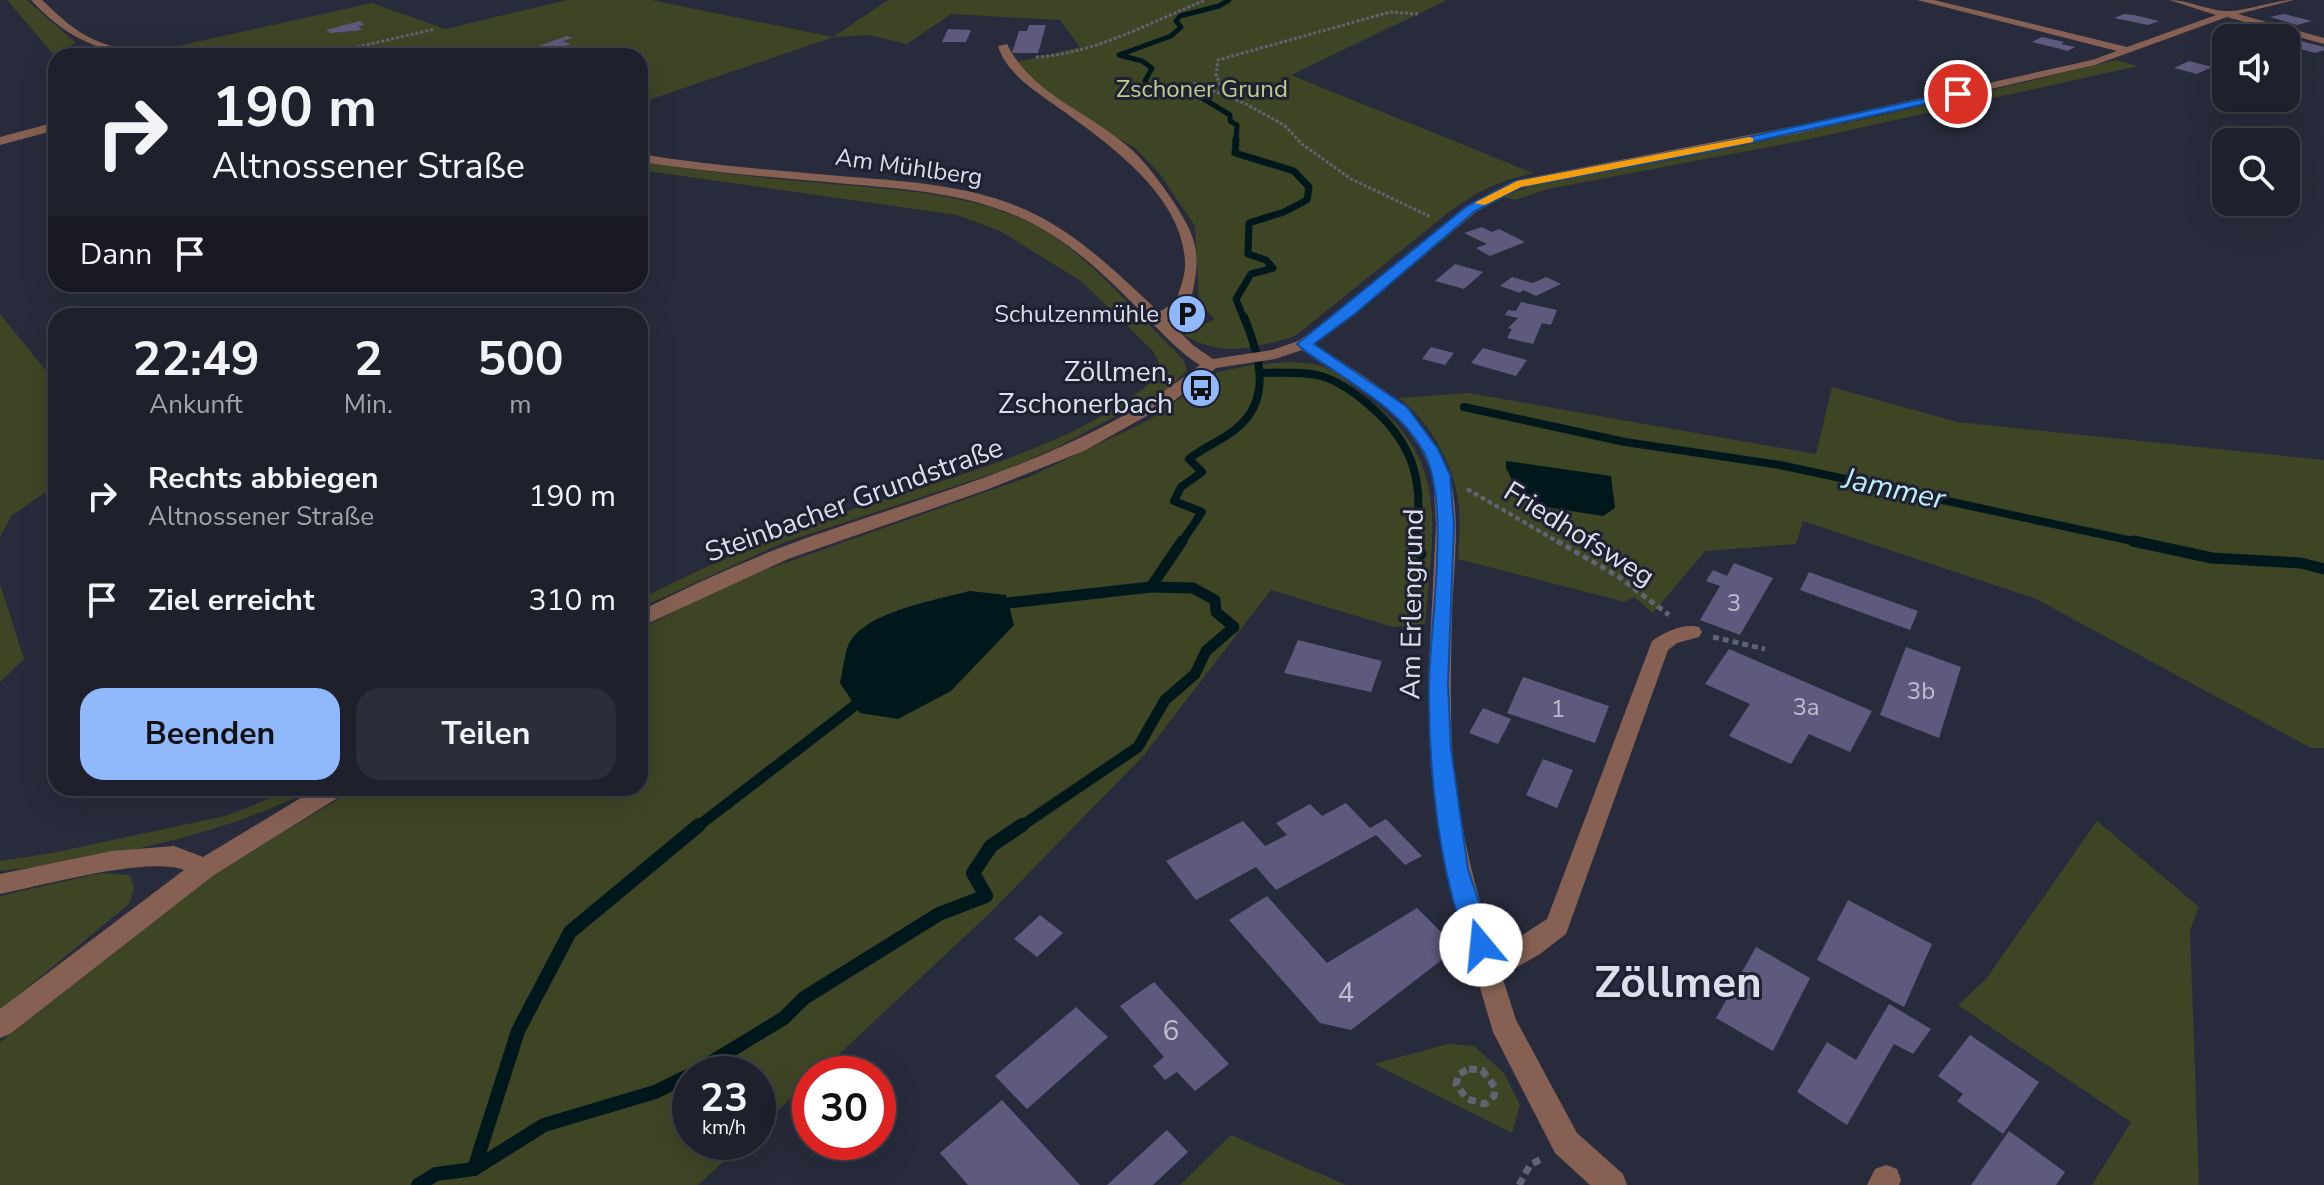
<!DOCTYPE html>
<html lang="de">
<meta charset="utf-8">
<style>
body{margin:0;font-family:"Nunito Sans",sans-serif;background:#2b2d38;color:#f1f3f6;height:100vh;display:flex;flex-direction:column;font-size:30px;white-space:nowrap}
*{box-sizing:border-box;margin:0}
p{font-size:26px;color:#a1a3a9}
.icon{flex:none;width:44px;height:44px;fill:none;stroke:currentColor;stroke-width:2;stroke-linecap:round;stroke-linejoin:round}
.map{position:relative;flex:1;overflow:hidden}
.panel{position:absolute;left:48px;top:308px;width:600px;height:488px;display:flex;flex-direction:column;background:#1e202c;border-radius:24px;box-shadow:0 8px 32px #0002,0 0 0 2px #3c3e48}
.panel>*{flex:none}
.hud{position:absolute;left:48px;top:48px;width:600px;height:244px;border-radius:24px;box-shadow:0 8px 32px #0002,0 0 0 2px #3c3e48;background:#1e202c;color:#f1f3f6;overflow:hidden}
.buttons{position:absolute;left:2212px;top:24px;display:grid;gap:16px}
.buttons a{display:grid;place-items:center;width:88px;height:88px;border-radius:16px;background:#1e202c;box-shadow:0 8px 32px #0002,0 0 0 2px #3c3e48;font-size:40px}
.speed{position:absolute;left:672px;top:1056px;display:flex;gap:16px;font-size:40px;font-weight:700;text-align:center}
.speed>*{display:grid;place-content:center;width:104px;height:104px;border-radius:50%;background:#1e202c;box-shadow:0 8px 32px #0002,0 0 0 2px #3c3e48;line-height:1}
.speed small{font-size:20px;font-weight:400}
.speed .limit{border:12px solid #d22;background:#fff;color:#111}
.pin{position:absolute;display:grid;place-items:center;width:68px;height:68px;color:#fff;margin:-34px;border:4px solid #fff;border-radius:50%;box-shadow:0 2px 8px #0007}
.me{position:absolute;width:88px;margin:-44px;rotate:343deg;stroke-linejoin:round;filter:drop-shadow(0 0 6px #0008)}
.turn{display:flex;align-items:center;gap:28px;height:168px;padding:0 32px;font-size:36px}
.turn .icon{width:104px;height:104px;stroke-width:2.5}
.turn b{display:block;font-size:56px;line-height:68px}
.then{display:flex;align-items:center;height:76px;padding:0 32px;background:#0003;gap:16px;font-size:30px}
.eta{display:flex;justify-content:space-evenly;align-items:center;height:136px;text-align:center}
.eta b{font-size:48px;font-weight:700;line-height:56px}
.action{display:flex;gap:16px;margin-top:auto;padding:16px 32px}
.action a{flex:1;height:92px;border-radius:24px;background:#90b8fd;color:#111;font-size:32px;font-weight:700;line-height:92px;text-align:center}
.action a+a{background:#2b2d38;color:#f1f3f6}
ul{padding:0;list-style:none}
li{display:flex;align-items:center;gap:24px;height:104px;padding:0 32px}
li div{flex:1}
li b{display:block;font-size:30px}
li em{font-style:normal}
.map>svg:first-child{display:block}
.green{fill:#3e4525;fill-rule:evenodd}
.water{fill:#00171c}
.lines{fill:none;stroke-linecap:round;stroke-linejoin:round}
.stream-far4{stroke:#00171c;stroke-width:5}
.stream-far3{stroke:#00171c;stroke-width:7}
.stream-far2{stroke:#00171c;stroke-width:8}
.stream-far1{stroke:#00171c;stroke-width:11}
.stream{stroke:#00171c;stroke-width:14}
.building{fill:#5d5a7e}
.path-far3{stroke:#606372;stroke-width:3;stroke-dasharray:3 2;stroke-linecap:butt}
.path-far2{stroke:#606372;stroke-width:4;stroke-dasharray:5 3;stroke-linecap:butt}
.path-far1{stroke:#606372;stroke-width:5;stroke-dasharray:6 4;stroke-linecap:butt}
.path{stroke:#606372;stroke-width:7;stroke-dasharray:8 5;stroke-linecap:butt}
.minor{fill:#866153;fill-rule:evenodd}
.route{fill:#1a73e8;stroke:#114b97;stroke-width:2}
.slow{fill:#f59e0b}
.labels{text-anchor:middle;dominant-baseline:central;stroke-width:6;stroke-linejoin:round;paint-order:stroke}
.far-park-label{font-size:24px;fill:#bfcd8c;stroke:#1e2131}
.far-street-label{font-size:24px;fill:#dcdfea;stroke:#1e2131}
.far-poi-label{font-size:24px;fill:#dcdfea;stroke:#1e2131;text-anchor:end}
.number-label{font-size:24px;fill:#bcbecf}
.poi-label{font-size:28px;fill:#dcdfea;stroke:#1e2131;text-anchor:end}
.street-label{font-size:28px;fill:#dcdfea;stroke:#1e2131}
.near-number-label{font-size:28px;fill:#bcbecf}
.water-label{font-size:30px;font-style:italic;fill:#bdeef9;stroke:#1e2131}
.near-district-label{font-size:44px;font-weight:bold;fill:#dcdfea;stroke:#1e2131}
</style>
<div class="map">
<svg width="2324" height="1185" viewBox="0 0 2324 1185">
<rect width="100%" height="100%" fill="#282b3b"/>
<g class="green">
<polygon points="7,0 26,0 30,3 76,43 67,47 70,51 187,56 54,55"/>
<path d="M567 0H651L833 37 888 0H1447L1291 75 1533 173C1503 180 1479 190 1454 208L1295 336C1254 348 1222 358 1184 335L1215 319 1199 304 1195 226 1159 173 1135 148 1088 120 1036 82 1017 62 1080 47 1060 20 951 14 907 44 869 35 834 37 640 103V56H271L169 48 372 3 445 29Z"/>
<path d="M2116 60 2138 66 1805 140 1548 189 1515 200 1504 197C1550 172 1629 169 1682 158 1827 128 1972 96 2116 60Z"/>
<path d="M640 162C701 171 761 178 822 183 894 190 971 192 1037 226 1083 250 1135 312 1173 349L1184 361 1187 371 1170 387 1056 448 1007 469 785 542 640 608V599C697 570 758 543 819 521 926 482 1072 453 1158 376L1159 363 1153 351 1081 281 1000 231 957 215 640 170Z"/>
<polygon points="0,314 56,383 56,485 11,516 0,537"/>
<path d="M1290 362C1301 363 1316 363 1326 368 1342 375 1356 390 1370 400 1452 463 1432 533 1425 624L1393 627 1271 590 1144 755 992 911 818 1074H810V1081L758 1129V1074H690V1142H745L698 1185H0V1042L219 871 357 788H640V630L706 594 745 577 1031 476 1149 420 1218 372 1252 365ZM970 591 860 712 840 683C843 671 844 657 848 646 862 612 937 600 970 591Z"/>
<path d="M1832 387 1957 422 2324 460V748H2311L2036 599 1803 521 1796 544 1705 551 1653 613 1634 597 1625 602 1458 559C1459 540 1461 520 1458 501 1454 464 1428 420 1399 398L1469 393 1816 454Z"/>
<polygon points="0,584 24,659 0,682"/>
<path d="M297 788H313C229 835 96 860 0 871V861L52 853 225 816Z"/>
<polygon points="2097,821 2199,907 2190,930 2199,1185 2092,1185 2131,1122 1958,1005 1986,979"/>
<polygon points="101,873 130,875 134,888 129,904 0,1010 0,896"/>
<polygon points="1448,1044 1474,1046 1504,1073 1520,1105 1512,1133 1374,1064"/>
<polygon points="1231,1135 1346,1185 1180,1185"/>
</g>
<g class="water">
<polygon points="1506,461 1611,476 1615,508 1603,516 1533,505 1519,494 1506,468"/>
<path d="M970 591 1006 595 1014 625 951 691 898 719 860 713 840 683C843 671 844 657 848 646 862 612 937 600 970 591Z"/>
</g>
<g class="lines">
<polyline class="stream-far4" points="1229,0 1219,6 1180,16 1176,21 1181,27 1171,36 1119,55 1142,61 1152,68 1145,81 1150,89 1173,94 1194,93 1230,115 1230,121 1237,125 1236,141"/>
<polyline class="stream-far3" points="1236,139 1235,153 1294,171 1309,187 1307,200 1284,212 1249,223 1248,254 1266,260 1273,268 1251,274 1236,299 1244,319"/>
<g class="stream-far2">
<path d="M1260 373C1280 373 1302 371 1321 376 1339 381 1355 393 1369 405 1415 444 1425 484 1415 543"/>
<polyline points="1464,407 1625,442 1780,465 2142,543"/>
<path d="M1181 543 1202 512 1174 501 1181 487 1202 472 1189 459C1204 447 1223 440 1237 428 1273 398 1259 354 1244 317"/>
</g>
<g class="stream-far1">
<polyline points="1415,541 1414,549 1421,554"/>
<polyline points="2133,541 2212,558 2301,563 2324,569"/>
<polyline points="999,609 1008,603 1151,587"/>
<polyline points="697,827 866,697"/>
<polyline points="1020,827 1138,747 1165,700 1195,674 1206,651 1234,627 1216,612 1215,600 1193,588 1151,587 1182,541"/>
</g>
<g class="stream">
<polyline points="692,1074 784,1018 804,998 939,914 986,896 973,873 991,846 1022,825"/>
<polyline points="474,1169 518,1031 570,932 699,825"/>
<polyline points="418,1185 436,1174 474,1169 544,1125 655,1092 690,1075"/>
</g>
</g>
<g class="building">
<polygon points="2124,14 2134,15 2159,21 2148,25 2114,18"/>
<polygon points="2284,14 2312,21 2297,25 2270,17"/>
<polygon points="360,21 364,25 358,26 362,30 331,33 326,30"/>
<polygon points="1029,25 1046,25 1038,53 1012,53 1019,31 1027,31"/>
<polygon points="2244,26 2268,31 2259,36 2235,30"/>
<polygon points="948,29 971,30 966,42 942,42"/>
<polygon points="567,36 573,38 562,41 571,44 545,53 530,49"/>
<polygon points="2042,37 2064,42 2061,44 2075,47 2068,51 2032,42"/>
<polygon points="2301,41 2324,47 2324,50 2315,53 2286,45"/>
<polygon points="2189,61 2212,67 2197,74 2174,68"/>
<polygon points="1482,227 1492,232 1499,229 1525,242 1490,256 1476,248 1487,244 1464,233"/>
<polygon points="1455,264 1483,272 1464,289 1435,281"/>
<polygon points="1512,277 1533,283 1546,277 1561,284 1536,296 1523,290 1520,293 1500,286"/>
<polygon points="1521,302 1557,310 1551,325 1542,323 1533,344 1507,338 1512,329 1508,328 1518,318 1505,315 1508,310 1516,311"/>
<polygon points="1431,347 1454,353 1445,365 1422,359"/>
<polygon points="1483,348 1527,360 1516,376 1471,363"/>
<polygon points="1734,563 1773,578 1740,635 1700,620 1720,586 1706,581 1713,570 1727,576"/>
<polygon points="1809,572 1918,611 1910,630 1800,590"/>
<polygon points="1298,640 1382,661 1371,692 1284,673"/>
<polygon points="1906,647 1961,667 1939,738 1880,715"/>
<polygon points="1729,649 1872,711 1850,752 1809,734 1791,764 1729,736 1750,704 1705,684"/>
<polygon points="1523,677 1609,706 1595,743 1507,713"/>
<polygon points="1483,708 1511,719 1498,744 1469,733"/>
<polygon points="1543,759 1573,770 1557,808 1526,795"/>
<polygon points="1346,803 1370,828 1386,819 1422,856 1405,865 1376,835 1276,890 1256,867 1196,900 1166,861 1243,821 1265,846 1287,835 1276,823 1310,804 1322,816"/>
<polygon points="1267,896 1327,963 1417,908 1448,939 1452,952 1351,1030 1320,1023 1229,920"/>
<polygon points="1848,900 1932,944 1904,1007 1817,960"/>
<polygon points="1040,915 1063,933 1037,957 1014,939"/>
<polygon points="1756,947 1810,978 1773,1051 1716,1018"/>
<polygon points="1154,982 1229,1064 1195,1091 1177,1072 1165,1080 1153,1066 1164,1057 1120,1006"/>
<polygon points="1889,1004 1931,1029 1913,1054 1894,1044 1847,1125 1797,1092 1827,1042 1856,1060"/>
<polygon points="1076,1007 1108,1037 1027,1109 995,1076"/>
<polygon points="1970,1035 2039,1082 2003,1134 1957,1101 1963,1094 1938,1076"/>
<polygon points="1002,1100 1080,1185 968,1185 940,1153"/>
<polygon points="1167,1130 1188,1152 1153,1185 1107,1185"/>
<polygon points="2009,1131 2065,1172 2056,1185 1971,1185"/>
</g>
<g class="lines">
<g class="path-far3">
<polyline points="318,56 435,29"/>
<path d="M1036 57C1095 54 1151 22 1205 0"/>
<polyline points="1194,83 1246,104 1284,125 1302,144 1351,179 1431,217"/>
<polyline points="1225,94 1216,76 1218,60 1390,12 1418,14"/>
</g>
<polyline class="path-far2" points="1467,489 1560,543"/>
<g class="path-far1">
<polyline points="1557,541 1619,577 1669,615"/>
<polyline points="1713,637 1765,649"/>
</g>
<g class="path">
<polygon points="1469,1069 1482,1070 1495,1087 1494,1096 1485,1104 1467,1099 1456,1084 1459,1074"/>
<polyline points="1519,1185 1530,1165 1541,1159"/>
</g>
<g class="minor">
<path d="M31 0H42C55 12 69 26 85 35 126 59 181 51 226 53L231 56C148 56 93 67 31 0Z"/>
<path d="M1917 0H1934L2127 47 2216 15 2169 0C2189 0 2206 10 2225 11 2247 12 2271 0 2294 0L2238 14 2324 38V44L2227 17 2095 65 1795 134 1521 187 1476 212 1356 313 1314 344C1361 375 1409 399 1438 449 1466 495 1453 564 1452 616 1451 659 1450 702 1452 744 1456 816 1474 885 1495 953L1547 919 1652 641C1664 632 1684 623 1699 627L1702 632 1699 637 1677 643 1668 650 1566 934 1540 954 1502 976 1516 1020 1577 1133 1623 1174 1627 1185H1590L1555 1153 1493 1032 1445 869 1430 749 1428 684 1436 525 1433 475 1421 449 1396 414 1302 350 1275 359 1216 368 1175 400 1084 451 986 490 788 559 640 627V611C700 581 761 553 824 532 958 486 1086 453 1200 365 1179 352 1163 334 1146 317 1114 284 1080 250 1039 227 974 191 899 189 827 182 765 177 702 171 640 162V154C706 165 773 170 840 176 901 181 967 184 1024 209 1077 232 1118 274 1159 312L1176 302C1179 291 1185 277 1185 266 1186 195 1102 139 1052 103 1031 88 1006 72 998 46L1007 44C1031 94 1091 113 1131 149 1148 165 1160 182 1173 201 1200 242 1201 257 1190 304L1167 320 1194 346 1213 359 1272 350 1298 341 1346 307 1466 206 1513 181 1795 126 2092 60 2117 51Z"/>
<polygon points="56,122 56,130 0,145 0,137"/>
<path d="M317 788H348L344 794 214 875 10 1034 0 1038V1009L184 870C146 856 42 886 0 894V874L112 851 174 846 203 857Z"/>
<polygon points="1886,1165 1897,1169 1901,1180 1899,1185 1867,1185 1875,1169"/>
</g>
</g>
<path class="route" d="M1958 91 1961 92V96L1716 150 1521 187 1475 211 1356 313 1314 344 1407 407 1438 449 1450 475 1454 525 1448 684 1451 749 1468 869 1493 945 1489 952 1481 955 1472 952C1438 880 1428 763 1429 683 1430 624 1452 498 1422 449 1400 412 1366 393 1332 369 1320 361 1307 354 1297 344L1467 206 1513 182 1716 144Z"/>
<polygon class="slow" points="1749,137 1753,138 1753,142 1521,187 1485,205 1474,203 1517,181"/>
<defs>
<g id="parking-disc" transform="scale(2)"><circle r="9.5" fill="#90b8fd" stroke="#1e2131"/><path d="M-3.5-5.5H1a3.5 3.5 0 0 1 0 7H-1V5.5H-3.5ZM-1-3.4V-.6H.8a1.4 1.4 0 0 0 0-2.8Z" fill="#111"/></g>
<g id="bus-disc" transform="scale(2)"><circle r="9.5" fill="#90b8fd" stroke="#1e2131"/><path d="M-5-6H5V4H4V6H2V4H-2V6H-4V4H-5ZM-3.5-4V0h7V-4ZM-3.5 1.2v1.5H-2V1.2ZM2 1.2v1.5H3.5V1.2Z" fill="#111"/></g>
</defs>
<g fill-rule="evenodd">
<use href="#parking-disc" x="1187" y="314"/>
<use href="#bus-disc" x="1201" y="388"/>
</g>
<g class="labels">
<g class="far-park-label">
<text x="1202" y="89">Zschoner Grund</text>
</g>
<g class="far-street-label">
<text transform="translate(909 167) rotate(8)">Am Mühlberg</text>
</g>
<g class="far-poi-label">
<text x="1159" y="314">Schulzenmühle</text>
</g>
<g class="number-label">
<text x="1734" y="603">3</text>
<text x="1921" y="691">3b</text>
<text x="1806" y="707">3a</text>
<text x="1558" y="709">1</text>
</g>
<g class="poi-label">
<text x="1173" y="372">Zöllmen,<tspan x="1173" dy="32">Zschonerbach</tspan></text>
</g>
<g class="street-label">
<text transform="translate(854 500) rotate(-20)">Steinbacher Grundstraße</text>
<text transform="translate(1579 534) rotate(32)">Friedhofsweg</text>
<text transform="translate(1412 604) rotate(-89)">Am Erlengrund</text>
</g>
<g class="near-number-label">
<text x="1346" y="993">4</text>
<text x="1171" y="1031">6</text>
</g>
<g class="water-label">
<text transform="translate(1894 489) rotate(12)">Jammer</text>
</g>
<g class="near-district-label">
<text x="1678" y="983">Zöllmen</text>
</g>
</g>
</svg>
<div class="buttons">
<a><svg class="icon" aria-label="sound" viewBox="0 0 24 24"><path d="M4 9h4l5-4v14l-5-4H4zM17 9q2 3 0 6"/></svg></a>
<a><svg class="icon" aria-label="search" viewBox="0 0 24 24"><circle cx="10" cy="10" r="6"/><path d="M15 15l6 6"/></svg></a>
</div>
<div class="speed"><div>23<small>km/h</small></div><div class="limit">30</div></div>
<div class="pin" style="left:1958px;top:94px;background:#d93025"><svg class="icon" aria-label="arrive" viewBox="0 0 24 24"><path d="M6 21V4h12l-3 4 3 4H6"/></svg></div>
<svg class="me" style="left:1481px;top:945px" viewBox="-20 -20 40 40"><circle r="19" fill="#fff"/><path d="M0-13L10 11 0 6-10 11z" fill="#1a73e8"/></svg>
<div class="hud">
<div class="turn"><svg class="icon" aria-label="right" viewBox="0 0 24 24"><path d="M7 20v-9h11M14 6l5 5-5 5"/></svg><div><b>190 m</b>Altnossener Straße</div></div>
<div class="then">Dann<svg class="icon" aria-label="arrive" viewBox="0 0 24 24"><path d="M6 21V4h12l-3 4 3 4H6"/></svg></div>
</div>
<section class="panel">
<div class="eta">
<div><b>22:49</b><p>Ankunft</p></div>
<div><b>2</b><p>Min.</p></div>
<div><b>500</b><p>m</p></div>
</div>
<ul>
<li><svg class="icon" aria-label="right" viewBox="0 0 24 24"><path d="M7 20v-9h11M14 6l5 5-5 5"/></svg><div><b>Rechts abbiegen</b><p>Altnossener Straße</p></div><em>190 m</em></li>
<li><svg class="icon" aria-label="arrive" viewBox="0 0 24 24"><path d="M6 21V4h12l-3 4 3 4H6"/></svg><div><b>Ziel erreicht</b></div><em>310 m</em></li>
</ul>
<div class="action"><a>Beenden</a><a>Teilen</a></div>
</section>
</div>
